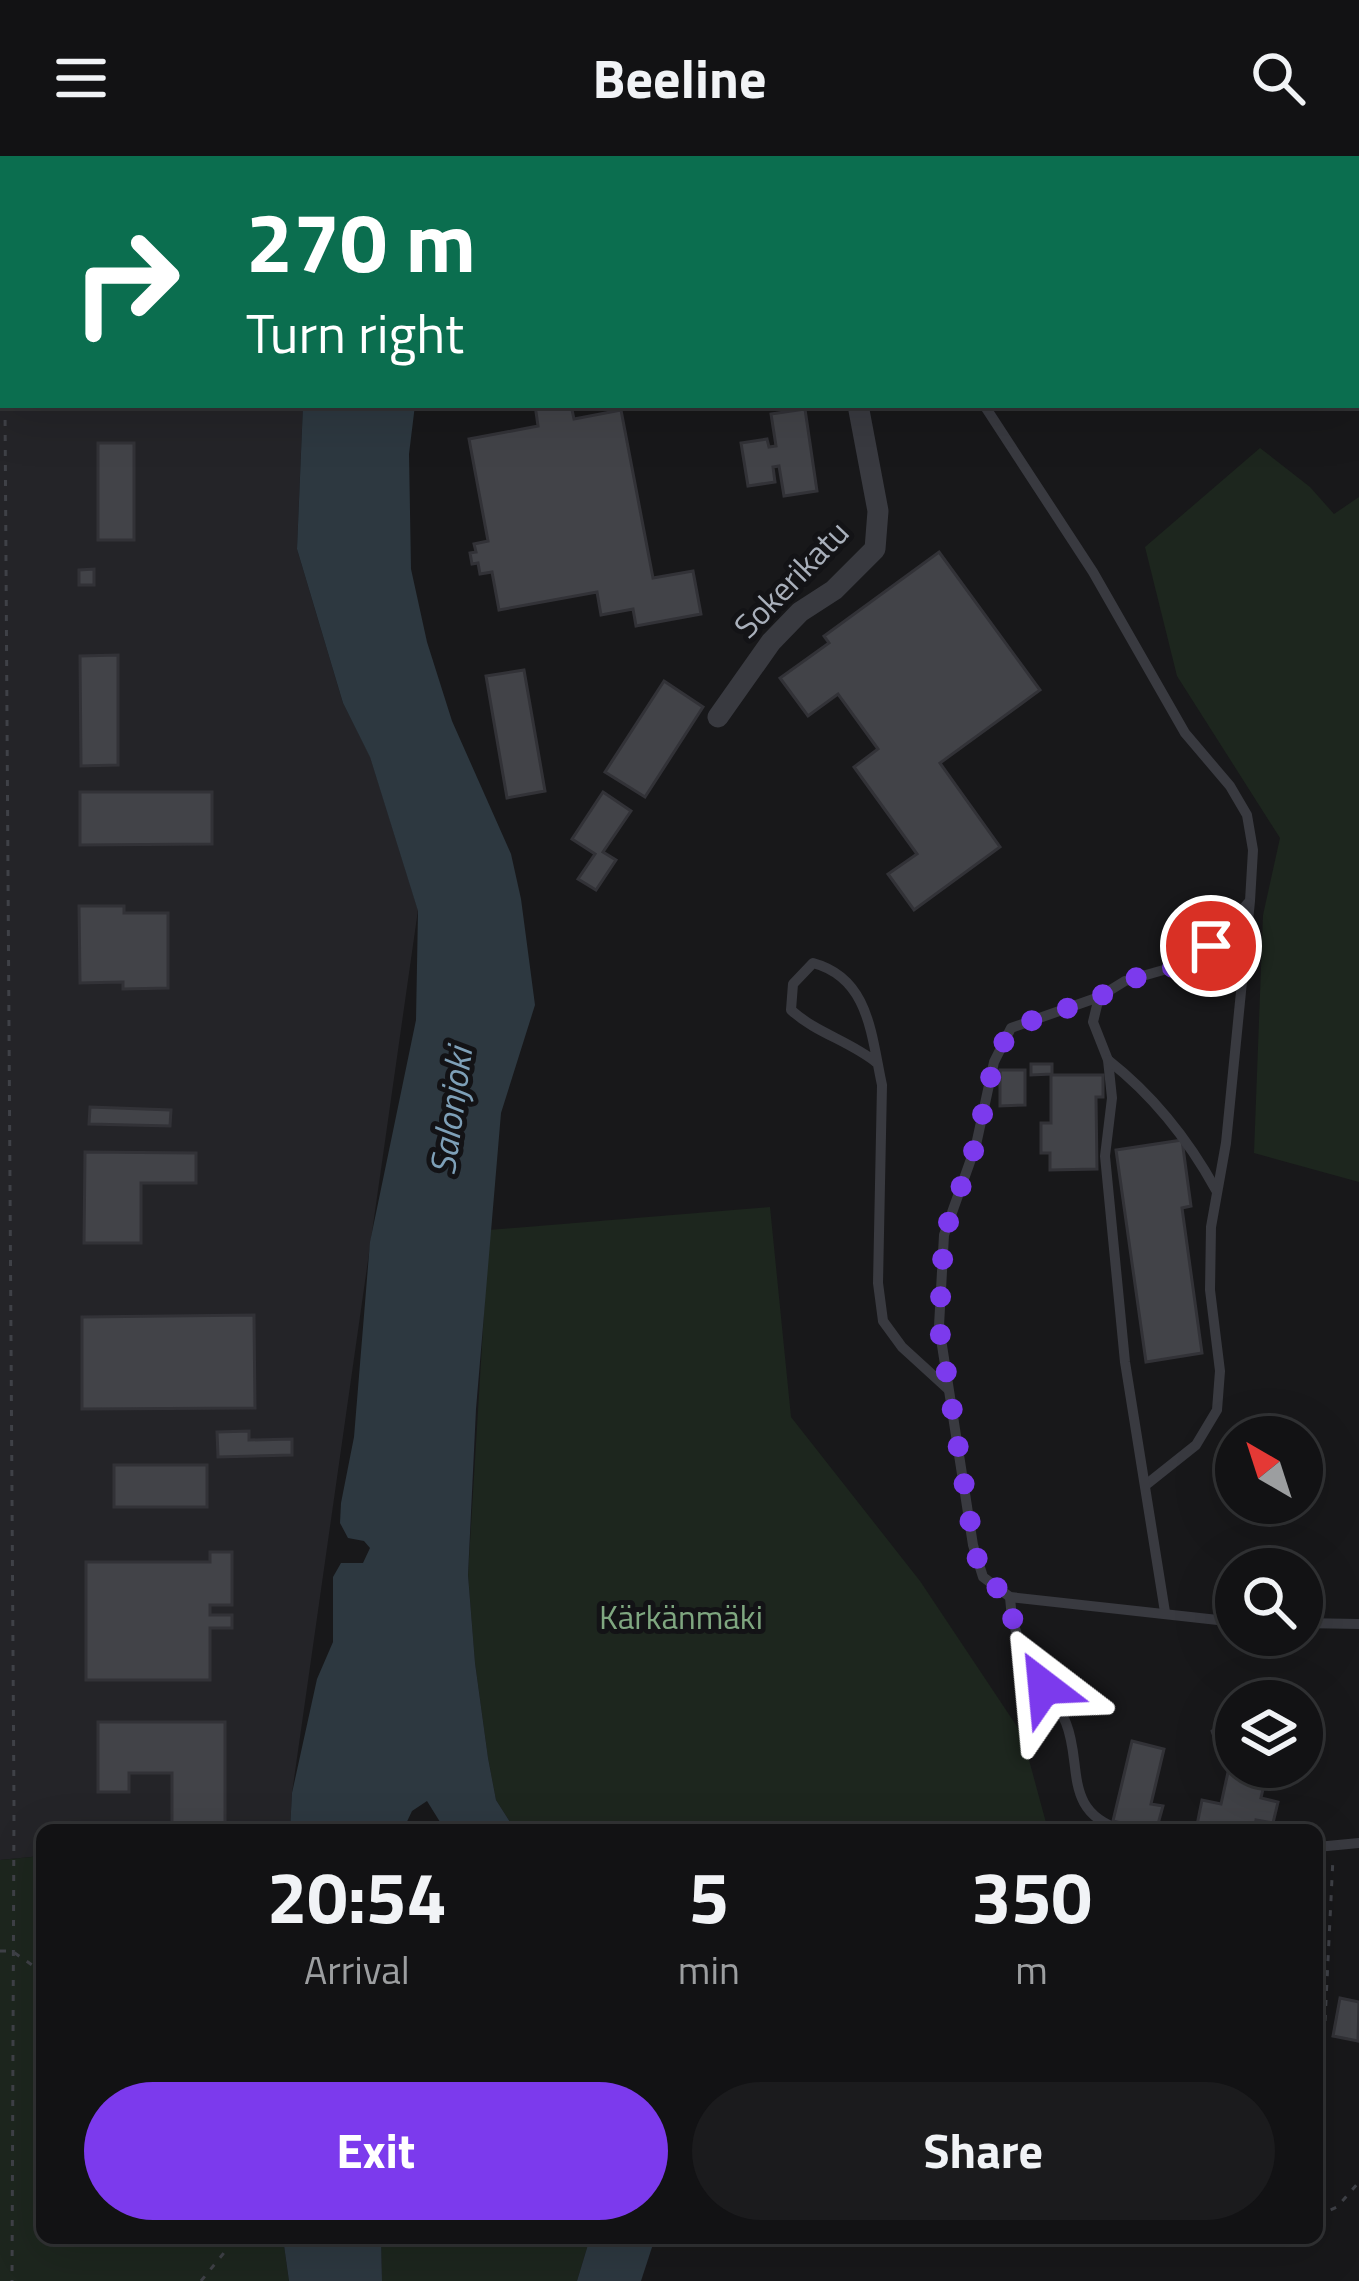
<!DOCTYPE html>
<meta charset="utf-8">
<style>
body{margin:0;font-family:"Titillium Web",sans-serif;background:#1b1b1d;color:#f1f3f6;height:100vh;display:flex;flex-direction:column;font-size:45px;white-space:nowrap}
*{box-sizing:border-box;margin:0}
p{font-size:39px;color:#9c9ea0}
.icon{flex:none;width:66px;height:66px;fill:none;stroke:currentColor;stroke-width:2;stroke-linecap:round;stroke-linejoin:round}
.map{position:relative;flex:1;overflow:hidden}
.sheet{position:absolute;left:36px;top:1668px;width:1287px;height:420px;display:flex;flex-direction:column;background:#121214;border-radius:18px;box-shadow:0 12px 48px #0002,0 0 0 3px #313234}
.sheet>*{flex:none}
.hud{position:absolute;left:0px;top:0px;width:1359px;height:252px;box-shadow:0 12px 48px #0002,0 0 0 3px #313234;background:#0b6e4f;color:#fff;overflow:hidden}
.needle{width:78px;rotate:321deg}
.fabs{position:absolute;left:1215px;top:1260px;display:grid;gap:24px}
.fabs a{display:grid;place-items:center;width:108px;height:108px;border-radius:50%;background:#121214;box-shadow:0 12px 48px #0002,0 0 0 3px #313234;font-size:60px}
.pin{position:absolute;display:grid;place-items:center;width:102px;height:102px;color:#fff;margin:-51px;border:6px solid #fff;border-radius:50%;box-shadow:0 3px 12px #0007}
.me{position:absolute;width:132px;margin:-66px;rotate:331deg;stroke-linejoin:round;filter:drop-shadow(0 0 9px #0008)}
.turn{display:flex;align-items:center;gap:42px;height:252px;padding:0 48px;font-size:54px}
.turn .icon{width:156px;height:156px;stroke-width:2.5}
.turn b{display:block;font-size:84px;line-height:102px}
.eta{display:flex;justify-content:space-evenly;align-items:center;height:204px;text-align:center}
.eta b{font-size:72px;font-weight:700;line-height:84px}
.cta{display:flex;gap:24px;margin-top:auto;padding:24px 48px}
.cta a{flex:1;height:138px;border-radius:72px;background:#7c3aed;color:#fff;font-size:48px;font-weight:700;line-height:138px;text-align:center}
.cta a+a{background:#1b1b1d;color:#f1f3f6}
header{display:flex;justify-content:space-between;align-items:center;height:156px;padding:0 48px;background:#121214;font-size:54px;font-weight:700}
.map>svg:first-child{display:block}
.built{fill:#242428}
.green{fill:#1d261e}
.water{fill:#2d3840}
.building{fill:#424348;stroke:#323237;stroke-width:3}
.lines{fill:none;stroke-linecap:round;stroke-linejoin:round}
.path{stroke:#3f4147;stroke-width:3;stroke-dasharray:6 9;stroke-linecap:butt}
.lane{stroke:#393a40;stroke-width:10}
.street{stroke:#393a40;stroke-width:21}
.route{stroke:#7c3aed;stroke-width:21;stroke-dasharray:0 37.8}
.labels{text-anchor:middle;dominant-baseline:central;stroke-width:10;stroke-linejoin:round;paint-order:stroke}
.street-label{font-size:33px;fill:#a9b0bb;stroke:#131316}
.park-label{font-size:33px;fill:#7fa780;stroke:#131316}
.water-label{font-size:36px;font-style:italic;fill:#7ea0b8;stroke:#131316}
</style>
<header><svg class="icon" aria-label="menu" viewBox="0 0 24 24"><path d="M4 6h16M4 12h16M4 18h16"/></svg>Beeline<svg class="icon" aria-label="search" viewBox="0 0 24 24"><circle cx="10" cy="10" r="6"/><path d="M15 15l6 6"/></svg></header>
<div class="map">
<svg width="1359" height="2125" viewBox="0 0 1359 2125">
<rect width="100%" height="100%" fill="#18181a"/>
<polygon class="built" points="0,0 340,0 3,3 3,249 303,249 297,393 343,547 370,600 418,754 292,1637 290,1674 42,1674 42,1700 0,1704"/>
<g class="green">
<polygon points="1260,292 1310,331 1334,358 1359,341 1359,1026 1254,997 1263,759 1280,682 1177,520 1145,391"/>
<polygon points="770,1051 791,1261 920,1425 1022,1578 1048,1674 515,1674 496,1644 488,1602 475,1507 468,1419 489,1074"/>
<polygon points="42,1700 42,2082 283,2082 289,2125 0,2125 0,1704"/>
<polygon points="381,2082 590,2082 577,2125 382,2125"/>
</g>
<g class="water">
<polygon points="303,249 415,249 409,298 411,413 427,486 452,565 511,698 521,743 535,849 501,957 476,1253 468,1419 475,1507 488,1602 496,1644 515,1674 445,1674 427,1645 412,1655 403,1674 290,1674 292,1637 317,1523 333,1486 333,1421 341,1407 363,1407 370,1392 364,1385 348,1382 340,1367 341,1347 354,1281 370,1086 416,864 418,755 370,601 343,547 297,393"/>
<polygon points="283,2082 381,2082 382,2125 289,2125"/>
<polygon points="590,2082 655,2082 641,2125 577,2125"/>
</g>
<g class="building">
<polygon points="535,249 571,249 574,263 621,254 653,422 693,415 701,458 636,470 633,453 601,459 597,436 499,454 492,416 480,418 478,407 472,408 470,397 476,396 474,388 488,385 469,283 538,270"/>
<polygon points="805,253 817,335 784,340 779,310 773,311 775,326 748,330 741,287 767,283 769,291 776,290 771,258"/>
<rect x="98" y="287" width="36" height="97"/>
<polygon points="939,396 1040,534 940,607 1000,691 914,754 888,718 917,698 854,611 878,593 838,538 808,560 780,522 829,487 824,480"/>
<polygon points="94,413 94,429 79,429 79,414"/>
<polygon points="118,499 118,609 81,610 80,500"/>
<polygon points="524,514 545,635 507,642 486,520"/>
<polygon points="664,525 703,551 645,641 605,616"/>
<polygon points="80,636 212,636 212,688 80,689"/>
<polygon points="603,636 631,655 603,696 616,704 596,734 578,723 595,698 572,683"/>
<polygon points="79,750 124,750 124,757 168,757 168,832 123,833 123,826 80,827"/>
<polygon points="1031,908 1052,908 1052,918 1031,919"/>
<polygon points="1000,914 1025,914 1025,949 1000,950"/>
<polygon points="1051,919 1103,919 1103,941 1096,941 1097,1013 1050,1014 1050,997 1041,997 1041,967 1051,967"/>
<polygon points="90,951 171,954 170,970 89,968"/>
<polygon points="1182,984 1191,1050 1182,1052 1202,1197 1146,1206 1116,994"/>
<polygon points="85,996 196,997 196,1027 141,1027 141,1087 84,1087"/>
<polygon points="254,1159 255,1252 82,1253 82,1161"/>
<polygon points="249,1275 249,1284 292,1283 292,1299 218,1301 217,1276"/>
<rect x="114" y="1309" width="93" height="42"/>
<polygon points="210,1396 232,1396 232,1449 210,1449 210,1459 232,1459 232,1472 210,1472 210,1524 86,1524 86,1406 210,1406"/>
<polygon points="1230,1562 1236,1562 1236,1611 1268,1611 1261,1642 1278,1646 1273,1667 1256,1664 1254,1674 1196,1674 1202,1644 1221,1648 1232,1598 1220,1598 1212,1575"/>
<polygon points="98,1566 225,1566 225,1667 172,1667 172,1617 129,1617 129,1636 98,1636"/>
<polygon points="1132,1585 1164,1593 1151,1648 1163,1650 1158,1668 1153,1667 1151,1674 1113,1665"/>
<polygon points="1340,1842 1359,1846 1358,1885 1333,1880"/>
</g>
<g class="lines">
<g class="path">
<polyline points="3,0 3,3"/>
<polyline points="1356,16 1359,15"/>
<polyline points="5,249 14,1651 12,2125"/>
<polyline points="0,1795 12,1795 42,1816"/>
<polyline points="1325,1865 1333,1702"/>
<polyline points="1317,2060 1337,2051 1359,2026"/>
<polyline points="201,2125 236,2082"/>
</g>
<g class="lane">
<polyline points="702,3 708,0"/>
<polyline points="984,249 1093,416 1185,577 1230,630 1247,659 1253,694 1250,745 1226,987 1211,1071 1210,1134 1220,1215 1217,1254 1196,1289 1147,1328"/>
<polyline points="1099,841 1093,866 1108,904 1112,942 1105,1000 1125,1206 1165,1456"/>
<path d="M1108 904C1154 940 1188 983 1216 1034"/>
<path d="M877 907C850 885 816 877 791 854L793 828 813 807C869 822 871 878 882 929L878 1127 883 1165 902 1191 948 1233"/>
<path d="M1010 1441C1013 1502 1046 1517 1066 1567 1083 1609 1062 1656 1122 1674"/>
<polyline points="1236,1466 1010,1441 983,1421 973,1389 939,1170 944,1079 976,989 994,906 1011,872 1099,841 1125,825 1181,809 1211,790 1248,747"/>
<polyline points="1302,1467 1359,1468"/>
<polyline points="1317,1691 1359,1687"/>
</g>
<g class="street">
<polyline points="820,0 820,3"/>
<polyline points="718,561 771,486 800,456 834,434 875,393 878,355 858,249"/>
</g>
</g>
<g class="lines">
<path class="route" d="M1044 1531C1025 1501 1012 1477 1010 1441L982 1421 974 1390 939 1170 944 1079 976 988 994 906 1011 872 1099 841 1125 825 1181 809 1211 790"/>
</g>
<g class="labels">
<g class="street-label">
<text transform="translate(791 423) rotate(-46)">Sokerikatu</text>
</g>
<g class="park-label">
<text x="681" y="1461">Kärkänmäki</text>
</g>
<g class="water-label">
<text transform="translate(450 955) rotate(-82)">Salonjoki</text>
</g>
</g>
</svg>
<div class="fabs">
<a><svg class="needle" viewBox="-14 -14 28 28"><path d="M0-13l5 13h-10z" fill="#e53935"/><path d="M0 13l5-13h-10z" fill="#9c9ea0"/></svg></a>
<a><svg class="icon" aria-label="search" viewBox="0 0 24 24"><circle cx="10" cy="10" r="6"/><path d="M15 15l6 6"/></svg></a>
<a><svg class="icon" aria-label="layers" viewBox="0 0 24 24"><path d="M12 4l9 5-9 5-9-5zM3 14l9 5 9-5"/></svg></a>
</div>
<div class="pin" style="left:1211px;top:790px;background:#d93025"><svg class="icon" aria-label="arrive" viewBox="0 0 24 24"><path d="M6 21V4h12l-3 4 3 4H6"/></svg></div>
<svg class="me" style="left:1044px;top:1531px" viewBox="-20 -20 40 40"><path d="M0-17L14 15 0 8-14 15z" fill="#7c3aed" stroke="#fff" stroke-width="4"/></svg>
<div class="hud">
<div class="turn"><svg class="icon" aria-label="right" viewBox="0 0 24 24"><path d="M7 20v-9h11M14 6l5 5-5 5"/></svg><div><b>270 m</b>Turn right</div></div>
</div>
<section class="sheet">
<div class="eta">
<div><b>20:54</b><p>Arrival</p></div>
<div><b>5</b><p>min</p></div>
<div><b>350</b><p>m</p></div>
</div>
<div class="cta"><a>Exit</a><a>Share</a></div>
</section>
</div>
